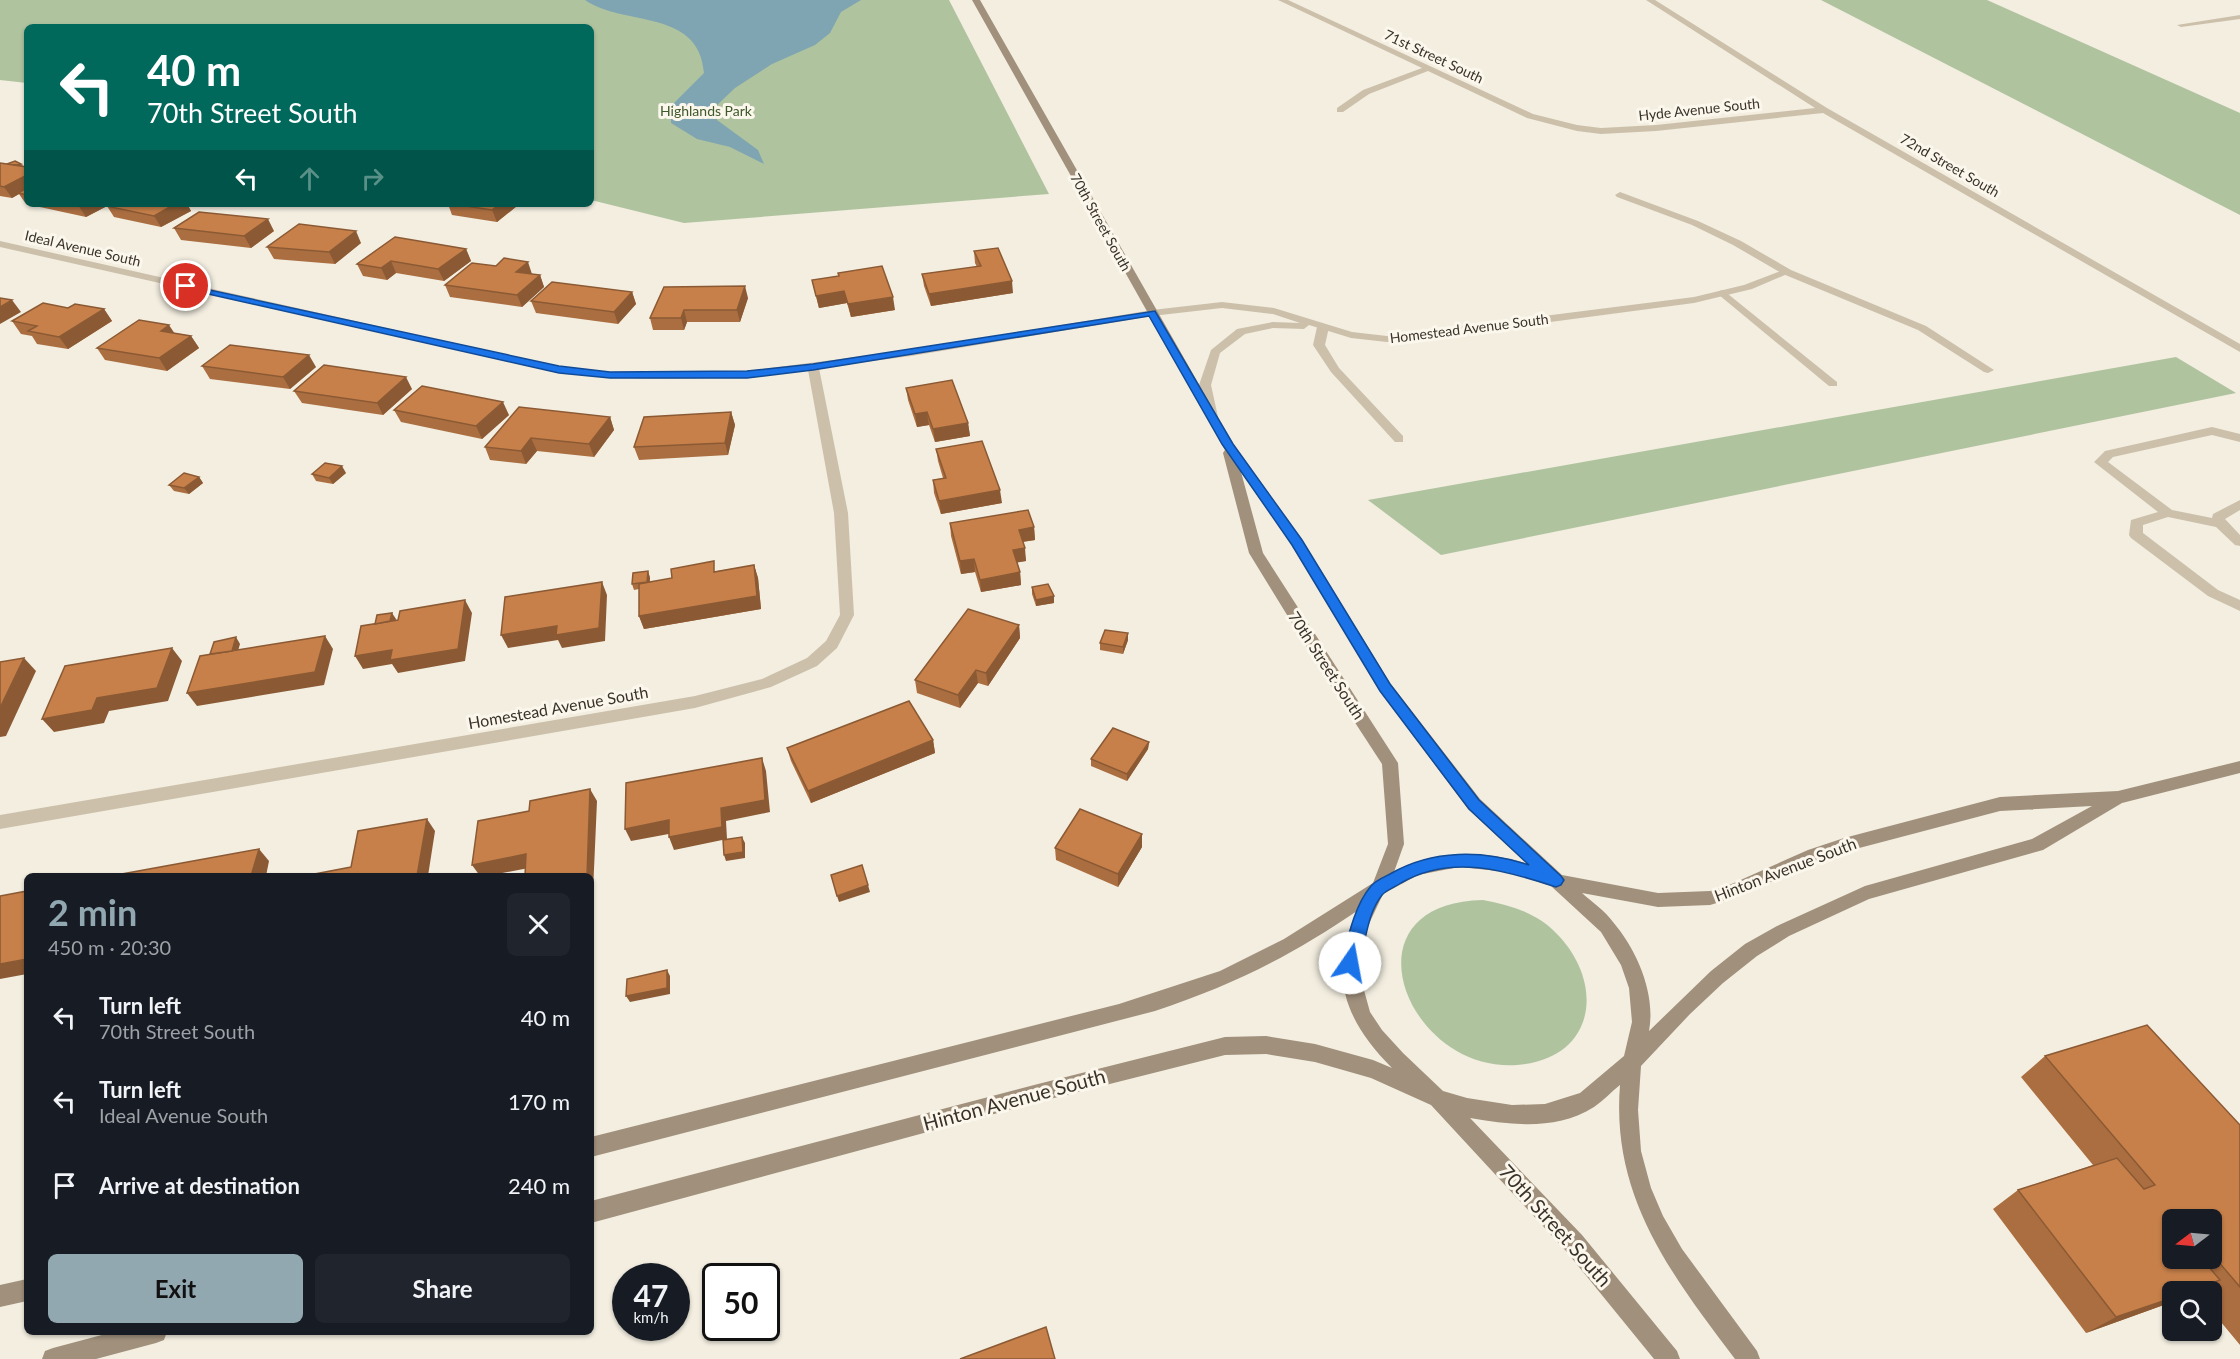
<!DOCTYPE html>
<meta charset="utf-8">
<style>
body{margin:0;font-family:Lato,sans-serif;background:#20242c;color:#f1f3f6;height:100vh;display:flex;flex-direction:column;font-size:22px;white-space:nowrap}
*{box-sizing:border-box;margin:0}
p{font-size:20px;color:#9ea1a6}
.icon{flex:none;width:33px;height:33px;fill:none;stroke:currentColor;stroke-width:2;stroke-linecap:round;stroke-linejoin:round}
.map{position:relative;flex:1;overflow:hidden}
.drawer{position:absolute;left:24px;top:873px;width:570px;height:462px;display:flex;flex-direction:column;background:#171b24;border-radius:9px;box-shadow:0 2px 4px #0004}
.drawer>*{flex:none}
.top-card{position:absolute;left:24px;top:24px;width:570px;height:183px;border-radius:9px;box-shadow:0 2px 4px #0004;background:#00695c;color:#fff;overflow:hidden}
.needle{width:39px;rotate:254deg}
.buttons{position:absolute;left:2162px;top:1209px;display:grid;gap:12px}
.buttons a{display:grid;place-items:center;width:60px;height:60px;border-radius:9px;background:#171b24;box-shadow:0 2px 4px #0004;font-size:30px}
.speed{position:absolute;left:612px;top:1263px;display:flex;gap:12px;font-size:30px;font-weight:700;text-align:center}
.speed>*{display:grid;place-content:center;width:78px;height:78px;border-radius:50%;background:#171b24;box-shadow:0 2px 4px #0004;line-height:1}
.speed small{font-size:15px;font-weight:400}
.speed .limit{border:3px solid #111;border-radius:9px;background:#fff;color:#111}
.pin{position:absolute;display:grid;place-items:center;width:51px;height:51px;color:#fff;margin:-26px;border:3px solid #fff;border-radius:50%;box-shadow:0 2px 6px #0007}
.me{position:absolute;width:66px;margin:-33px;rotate:12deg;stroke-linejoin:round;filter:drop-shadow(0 0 4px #0008)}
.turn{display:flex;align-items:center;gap:21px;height:126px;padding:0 24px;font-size:27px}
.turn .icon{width:78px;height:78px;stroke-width:2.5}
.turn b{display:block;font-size:42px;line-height:51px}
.lanes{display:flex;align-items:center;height:57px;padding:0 24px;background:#0003;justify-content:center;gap:30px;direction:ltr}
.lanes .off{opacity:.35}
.round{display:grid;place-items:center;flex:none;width:63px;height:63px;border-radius:9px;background:#20242c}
.overview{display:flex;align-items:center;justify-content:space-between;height:102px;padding:0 24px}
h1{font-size:36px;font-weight:700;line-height:45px;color:#92a8b1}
.primary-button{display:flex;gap:12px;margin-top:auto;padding:12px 24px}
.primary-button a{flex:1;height:69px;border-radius:9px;background:#92a8b1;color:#111;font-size:24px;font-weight:700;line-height:69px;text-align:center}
.primary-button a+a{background:#20242c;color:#f1f3f6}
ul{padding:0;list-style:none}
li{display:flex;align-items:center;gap:18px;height:84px;padding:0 24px}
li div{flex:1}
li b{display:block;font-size:22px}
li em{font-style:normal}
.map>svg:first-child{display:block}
.green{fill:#b0c39f}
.water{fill:#7ea5b1}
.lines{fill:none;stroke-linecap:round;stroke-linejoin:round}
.lane{fill:#ccc0ab;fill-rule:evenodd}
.street{fill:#ccc0ab;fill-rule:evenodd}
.secondary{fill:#a0907c;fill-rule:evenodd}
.wall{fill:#ab6e40;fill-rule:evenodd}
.shaded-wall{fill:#8b5a34}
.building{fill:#c7804a;stroke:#8b5a34;stroke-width:1.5}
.route{fill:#1a73e8;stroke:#114b97;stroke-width:1.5}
.labels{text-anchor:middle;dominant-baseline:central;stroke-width:6;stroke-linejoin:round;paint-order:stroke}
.far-street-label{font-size:14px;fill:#3a322a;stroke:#fbf7ec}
.far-park-label{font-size:14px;fill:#40592d;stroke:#fbf7ec}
.street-label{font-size:16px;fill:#3a322a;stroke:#fbf7ec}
.near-street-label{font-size:20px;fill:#3a322a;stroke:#fbf7ec}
</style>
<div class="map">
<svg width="2240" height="1359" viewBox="0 0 2240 1359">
<rect width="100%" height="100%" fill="#f3eee0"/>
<g class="green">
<polygon points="0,0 949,0 1049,194 684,223 591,200 591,27 27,27 27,83 0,80"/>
<polygon points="1821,0 1987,0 2240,113 2240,215"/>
<polygon points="2176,357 2236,393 1441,555 1368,500"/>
<path d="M1483 900C1510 905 1537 913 1556 933 1606 983 1596 1059 1517 1065 1406 1073 1340 903 1483 900Z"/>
</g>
<path class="water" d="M585 0H861L841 12 830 33 815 45 772 64 735 88 713 109 717 120 758 150 764 164 730 147 697 139 671 123V106L704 73C699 8 624 27 585 0Z"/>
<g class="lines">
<g class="lane">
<polygon points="1620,192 1698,221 1741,241 1791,270 1926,326 1994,370 1988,373 1984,372 1918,330 1783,274 1733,245 1692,225 1617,197 1615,195"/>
<polygon points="1723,290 1837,382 1837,386 1829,386 1719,295 1719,291"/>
<polygon points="1323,324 1329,327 1325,345 1339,368 1403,436 1403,442 1395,442 1331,372 1313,345 1317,327"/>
<polygon points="2212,427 2240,434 2240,442 2212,435 2113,457 2108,462 2172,510 2212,518 2213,514 2240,500 2240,510 2225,519 2240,535 2240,546 2235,545 2216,527 2168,517 2143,525 2143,533 2218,590 2240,600 2240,611 2208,596 2131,538 2129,535 2131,520 2158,512 2094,462 2105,451"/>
</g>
<g class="street">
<polygon points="1278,0 1288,0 1533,114 1577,125 1601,128 1656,125 1815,108 1646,0 1655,0 1827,108 2240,344 2240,352 1823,113 1656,131 1601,134 1577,131 1527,118 1428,71 1369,94 1343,112 1337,112 1337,108 1363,90 1422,68"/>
<polygon points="2240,15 2240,19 2181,27 2177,25"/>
<path d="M0 241 559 367 610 372 746 371 911 350 1152 310 1222 302 1274 308 1352 332 1387 336 1694 297 1744 285 1783 270 1792 272 1752 289 1694 303 1460 334 1387 342 1351 338 1309 325 1304 329 1273 328 1245 334 1220 353 1211 385 1218 417 1212 421 1206 417 1199 385 1211 350 1237 329 1273 322 1300 323 1273 314 1222 308 1152 316 911 356 819 368 848 513 854 615 837 648 817 666 771 687 695 708 0 829V815L695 696 762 679 807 658 826 641 840 615 834 513 808 370C725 380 642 382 559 373L0 247Z"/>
</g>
<g class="secondary">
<path d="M972 0H980L1233 444 1302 540 1390 683 1480 799 1562 875 1658 893 1710 891 1727 886 1808 850 1844 838 2000 797 2118 791 2240 761V773L2122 803 2043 850 1869 899 1789 936 1757 956 1723 983 1690 1014 1641 1066 1638 1110 1641 1151 1651 1188 1663 1216 1682 1249 1757 1351 1760 1359H1735C1671 1274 1611 1197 1620 1085 1611 1092 1603 1101 1594 1107 1556 1131 1511 1125 1470 1118L1582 1235 1677 1351 1680 1359H1654L1566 1251 1431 1105 1371 1078 1315 1062 1266 1054 1225 1055 1038 1102 591 1223V1201L1038 1084 1225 1037 1266 1036 1315 1044 1373 1060 1392 1068C1345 1021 1327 974 1357 911 1289 957 1233 985 1155 1011L591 1157V1137L1119 1004 1220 971 1284 939 1373 883 1388 844 1382 764 1324 675 1249 553 1223 453 1225 450ZM1241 472 1292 545 1380 691 1468 809 1528 864C1484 850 1436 850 1394 872L1404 844 1398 763 1263 553ZM2092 806 2032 839 1865 886 1777 926 1745 944 1711 971 1649 1031C1656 994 1637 950 1613 922 1605 911 1592 902 1582 893L1658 907 1710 905 1737 897 1820 860 1844 852 2000 811ZM1459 867 1508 872 1551 886 1601 932 1621 965 1629 988 1632 1022 1624 1056 1580 1093 1545 1104 1512 1105 1467 1098 1443 1091 1403 1053 1382 1030 1370 1012 1359 972 1360 951 1368 926 1383 894 1418 875Z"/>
<polygon points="27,1279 27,1301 0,1307 0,1285"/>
<polygon points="113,1332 167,1332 164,1340 156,1343 96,1359 42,1359 45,1351 53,1348"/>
</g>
</g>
<g class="wall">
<polygon points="0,163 7,164 21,164 23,166 27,167 27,204 187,204 191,211 161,227 114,217 107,206 86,217 26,204 19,194 12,198 0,196"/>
<polygon points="448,204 517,204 517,206 497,222 452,215"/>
<polygon points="174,228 274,231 251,248 181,240"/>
<polygon points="361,243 335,264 274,259 267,247"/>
<polygon points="466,249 471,261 444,281 396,273 387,280 363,276 357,264"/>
<polygon points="974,251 1013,293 931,306 924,286 922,274 977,267 975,263"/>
<polygon points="838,273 895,310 851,317 847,303 819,308 812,280 838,276"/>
<polygon points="532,274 540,275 544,287 522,307 450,297 445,285"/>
<polygon points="664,287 748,298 740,322 687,322 684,330 653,330 650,318"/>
<polygon points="632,292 636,304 618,324 536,313 531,301"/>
<polygon points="68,308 104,309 112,321 68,349 37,344 32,336 21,334 12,321"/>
<polygon points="175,333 191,336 199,348 167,371 105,360 97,348"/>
<polygon points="202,366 316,367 290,389 210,379"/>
<polygon points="906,388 968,423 970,436 935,442 929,425 917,427 908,400"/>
<polygon points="412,389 383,415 302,403 294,391"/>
<polygon points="394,410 509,415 482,439 401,422"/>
<polygon points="731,412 735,425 728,455 639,460 634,447"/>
<polygon points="610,417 614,430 594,457 537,451 526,464 490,460 485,447"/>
<polygon points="936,449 1002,503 941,514 934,493 933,480 943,478 938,461"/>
<polygon points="346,473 333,484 316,481 312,474"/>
<polygon points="199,477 203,483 189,494 174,491 169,485"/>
<polygon points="950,523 1034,527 1035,540 1023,542 1026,561 1017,562 1020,572 1021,585 981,592 975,572 961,574 951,536"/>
<polygon points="754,565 758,578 761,609 644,629 639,616 639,589 634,590 632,584 648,571 650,578 650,582"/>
<polygon points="1032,587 1054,603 1036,606 1032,594"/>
<polygon points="1019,625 1020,638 988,686 978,683 960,708 917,693 915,680"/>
<polygon points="1128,633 1128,640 1123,654 1100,650 1100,643"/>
<polygon points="933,740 935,753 811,803 791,761 787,748"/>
<polygon points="1149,742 1148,749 1127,781 1091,766 1091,759"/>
<polygon points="1142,834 1142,847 1118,887 1056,860 1055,848"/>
<path d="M2045 1056 2240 1125V1345L2211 1310V1292H2172V1302L2086 1333 1993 1209 2018 1190 2093 1165 2021 1077ZM2211 1220V1258H2172Z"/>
</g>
<g class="shaded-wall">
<polygon points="27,175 27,190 18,193 19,194 12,198 4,187"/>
<polygon points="81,204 111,204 86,217 78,205"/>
<polygon points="175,204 187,204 191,211 161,227 154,216"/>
<polygon points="500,204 517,204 517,206 497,222 492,210"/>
<polygon points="268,219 274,231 251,248 244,236"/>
<polygon points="356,231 361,243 335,264 329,252"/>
<polygon points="466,249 471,261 444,281 438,269"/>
<polygon points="391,261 396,273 387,280 381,268"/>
<polygon points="528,262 532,274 516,272"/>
<polygon points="540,275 544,287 522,307 517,295"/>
<polygon points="1012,281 1013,293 931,306 929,294"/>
<polygon points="745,286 748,298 740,322 737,310"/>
<polygon points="844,291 847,303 819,308 816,296"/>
<polygon points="632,292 636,304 618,324 614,312"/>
<polygon points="893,297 895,310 851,317 848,304"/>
<polygon points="12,300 21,312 0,324 0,307"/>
<polygon points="104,309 112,321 68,349 59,337"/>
<polygon points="684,310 687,322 684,330 681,318"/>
<polygon points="169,325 177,337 161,331"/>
<polygon points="191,336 199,348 167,371 159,358"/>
<polygon points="309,355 316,367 290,389 283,377"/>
<polygon points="406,377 412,389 383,415 377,403"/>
<polygon points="503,402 509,415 482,439 476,426"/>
<polygon points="731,412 735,425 728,455 725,443"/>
<polygon points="927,412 929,425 917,427 915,414"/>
<polygon points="610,417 614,430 594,457 589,444"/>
<polygon points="968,423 970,436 935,442 933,429"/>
<polygon points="531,438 537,451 526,464 521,451"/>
<polygon points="342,466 346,473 333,484 329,478"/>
<polygon points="199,477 203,483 189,494 184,488"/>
<polygon points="1000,490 1002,503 941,514 939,501"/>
<polygon points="1034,527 1035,540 1020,542 1019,530"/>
<polygon points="1025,548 1026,561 1014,563 1013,550"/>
<polygon points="974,559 975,572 961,574 960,561"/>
<polygon points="754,565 758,578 761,609 644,629 639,616"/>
<polygon points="648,571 650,578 649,588 647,582"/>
<polygon points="1020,572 1021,585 981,592 980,580"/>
<polygon points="602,582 607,595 605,641 562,648 558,640 508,648 501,635"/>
<polygon points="1054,596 1054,603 1036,606 1036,600"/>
<polygon points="465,600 472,613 465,661 398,673 392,664 363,669 355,656"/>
<polygon points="392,613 396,619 394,631 390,624"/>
<polygon points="1019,625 1020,638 988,686 986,673"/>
<polygon points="1128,633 1128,640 1123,654 1123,647"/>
<polygon points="325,636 333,649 324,685 197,706 187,693"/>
<polygon points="236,637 240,644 236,658 215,663"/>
<polygon points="172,648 182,661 168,701 109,711 104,723 54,732 42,719 97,698"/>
<polygon points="24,658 36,671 6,736 0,737 0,708"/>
<polygon points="976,670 978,683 960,708 958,695"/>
<polygon points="933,740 935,753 811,803 808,791"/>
<polygon points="1149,742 1148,749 1127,781 1127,774"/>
<polygon points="762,758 766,771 770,812 726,821 727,839 674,850 669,837 721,808"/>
<polygon points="590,789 597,801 593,892 591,893 591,876 587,876"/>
<polygon points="427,819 435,831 428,876 417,876"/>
<polygon points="669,820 674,833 631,841 625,829"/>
<polygon points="1142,834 1142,847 1118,887 1118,874"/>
<polygon points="742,837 745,843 745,858 726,861 724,855"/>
<polygon points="259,849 269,861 266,876 251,876"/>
<polygon points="526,854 534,867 487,876 480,876 472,865"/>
<polygon points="868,885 870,892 839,902 837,896"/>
<polygon points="27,959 27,974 0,979 0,964"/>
<polygon points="667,970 670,976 670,994 630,1002 626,996"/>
<polygon points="2220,1280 2198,1292 2189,1292"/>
<polygon points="2172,1298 2172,1302 2086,1333 2116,1317"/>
</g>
<g class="building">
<polygon points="15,161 21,164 17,165 7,164"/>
<polygon points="0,163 27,167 27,175 4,187 0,186"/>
<polygon points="27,188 27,195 18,193"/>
<polygon points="109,204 175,204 154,216 106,206"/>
<polygon points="452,204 500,204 492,210"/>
<polygon points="199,212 268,219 244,236 174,228"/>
<polygon points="299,224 356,231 329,252 267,247"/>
<polygon points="395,237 466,249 438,269 391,261 381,268 357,264"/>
<polygon points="998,248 1012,281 929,294 922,274 981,266 974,251"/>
<polygon points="504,258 528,262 516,272 540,275 517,295 445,285 472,263 496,266"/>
<polygon points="882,266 893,297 848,304 844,291 816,296 812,280 839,276 838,273"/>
<polygon points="552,282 632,292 614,312 531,301"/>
<polygon points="745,286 737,310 684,310 681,318 650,318 664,287"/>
<polygon points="0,298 12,300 0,307"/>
<polygon points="43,303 68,308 75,304 104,309 59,337 28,331 37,326 12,321"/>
<polygon points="139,320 169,325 161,331 191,336 159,358 97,348"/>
<polygon points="230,345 309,355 283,377 202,366"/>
<polygon points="324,365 406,377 377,403 294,391"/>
<polygon points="952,380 968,423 933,429 927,412 915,414 906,388"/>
<polygon points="422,386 503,402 476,426 394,410"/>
<polygon points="519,407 610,417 589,444 531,438 521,451 485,447"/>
<polygon points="731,412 725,443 634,447 644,417"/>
<polygon points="982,441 1000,490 939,501 933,480 946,478 936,449"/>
<polygon points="325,463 342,466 329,478 312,474"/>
<polygon points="184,473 199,477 184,488 169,485"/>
<polygon points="1028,510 1034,527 1019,530 1025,548 1013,550 1020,572 980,580 974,559 960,561 950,523"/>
<polygon points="714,561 714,572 754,565 757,596 639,616 639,584 672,578 671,569"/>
<polygon points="648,571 647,582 632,584 633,573"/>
<polygon points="602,582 599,628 556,635 557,626 501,635 505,597"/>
<polygon points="1048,584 1054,596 1036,600 1032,587"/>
<polygon points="465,600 458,649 390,660 392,650 355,656 361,626 398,620 400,611"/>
<polygon points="968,609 1019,625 986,673 976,670 958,695 915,680"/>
<polygon points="392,613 390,621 375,624 377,615"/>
<polygon points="1105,630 1128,633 1123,647 1100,643"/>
<polygon points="325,636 315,672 187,693 200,656"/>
<polygon points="236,637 232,651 210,654 214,642"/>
<polygon points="172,648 157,688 97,698 92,710 42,719 65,666"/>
<polygon points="24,658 0,708 0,662"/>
<polygon points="909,701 933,740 808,791 787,748"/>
<polygon points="1113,728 1149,742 1127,774 1091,759"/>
<polygon points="762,758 765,800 721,808 722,827 669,837 669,820 625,829 626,783"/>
<polygon points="590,789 587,876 525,876 526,854 472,865 478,821 529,811 530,801"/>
<polygon points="1080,809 1142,834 1118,874 1055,848"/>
<polygon points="427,819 417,876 304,876 351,867 358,831"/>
<polygon points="742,837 743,852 724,855 723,840"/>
<polygon points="259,849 251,876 121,876 122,874"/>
<polygon points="862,865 868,885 837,896 831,875"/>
<polygon points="27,891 27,959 0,964 0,896"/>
<polygon points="667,970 667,988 626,996 627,979"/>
<polygon points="2147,1025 2240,1125 2240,1287 2211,1253 2211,1220 2172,1220 2172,1258 2201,1258 2220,1280 2189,1292 2172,1292 2172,1298 2116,1317 2018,1190 2117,1158 2144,1189 2155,1185 2045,1056"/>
<polygon points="1046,1327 1055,1359 960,1359"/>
</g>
<path class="route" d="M182 284 559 366 610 372 747 371 813 364 1155 311 1233 444 1302 540 1390 684 1479 800 1561 876 1564 880 1561 885 1556 887C1505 870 1451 854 1401 883 1395 887 1386 890 1382 895 1365 917 1367 945 1356 968L1350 970 1344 968 1342 963C1348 938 1354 906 1371 886 1375 881 1384 877 1390 874 1433 849 1483 850 1529 865L1469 809 1380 691 1292 545 1222 444 1149 316 813 370 747 378H610L559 373 186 289 181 286Z"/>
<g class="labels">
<g class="far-street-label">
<text transform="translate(1434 56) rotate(25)">71st Street South</text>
<text transform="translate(1699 109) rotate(-6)">Hyde Avenue South</text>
<text transform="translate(1950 165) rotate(30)">72nd Street South</text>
<text transform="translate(1101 222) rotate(61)">70th Street South</text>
<text transform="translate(83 248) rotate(13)">Ideal Avenue South</text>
<text transform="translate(1469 328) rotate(-7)">Homestead Avenue South</text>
</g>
<g class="far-park-label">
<text x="706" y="110">Highlands Park</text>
</g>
<g class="street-label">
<text transform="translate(1327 665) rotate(57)">70th Street South</text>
<text transform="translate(558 707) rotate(-10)">Homestead Avenue South</text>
<text transform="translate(1785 869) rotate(-21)">Hinton Avenue South</text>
</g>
<g class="near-street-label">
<text transform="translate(1014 1099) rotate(-15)">Hinton Avenue South</text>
<text transform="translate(1556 1225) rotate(48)">70th Street South</text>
</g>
</g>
</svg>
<div class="buttons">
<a><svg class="needle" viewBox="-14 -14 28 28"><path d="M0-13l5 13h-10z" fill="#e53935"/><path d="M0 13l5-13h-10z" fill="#9ea1a6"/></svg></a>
<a><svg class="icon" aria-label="search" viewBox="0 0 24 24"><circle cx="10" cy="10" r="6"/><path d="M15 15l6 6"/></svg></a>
</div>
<div class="speed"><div>47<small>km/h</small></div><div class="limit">50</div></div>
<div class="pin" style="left:186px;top:286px;background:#d93025"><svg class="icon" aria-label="arrive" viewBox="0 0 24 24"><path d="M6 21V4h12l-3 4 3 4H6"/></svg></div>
<svg class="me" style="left:1350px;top:963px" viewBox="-20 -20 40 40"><circle r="19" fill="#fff"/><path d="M0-13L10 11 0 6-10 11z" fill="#1a73e8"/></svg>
<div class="top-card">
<div class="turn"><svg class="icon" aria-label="left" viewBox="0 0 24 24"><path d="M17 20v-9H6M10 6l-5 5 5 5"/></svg><div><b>40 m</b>70th Street South</div></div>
<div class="lanes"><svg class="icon" aria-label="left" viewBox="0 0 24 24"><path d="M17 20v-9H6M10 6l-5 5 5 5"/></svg><svg class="icon off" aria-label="ahead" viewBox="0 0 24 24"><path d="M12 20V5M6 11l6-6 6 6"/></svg><svg class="icon off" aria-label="right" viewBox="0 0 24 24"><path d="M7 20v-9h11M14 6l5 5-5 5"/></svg></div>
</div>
<section class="drawer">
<div class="overview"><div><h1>2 min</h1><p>450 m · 20:30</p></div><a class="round"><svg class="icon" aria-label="close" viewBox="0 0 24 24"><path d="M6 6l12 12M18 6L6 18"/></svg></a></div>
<ul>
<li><svg class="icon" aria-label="left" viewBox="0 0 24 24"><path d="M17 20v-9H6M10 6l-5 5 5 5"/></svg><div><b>Turn left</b><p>70th Street South</p></div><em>40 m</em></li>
<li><svg class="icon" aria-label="left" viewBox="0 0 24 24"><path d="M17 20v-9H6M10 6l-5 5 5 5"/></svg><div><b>Turn left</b><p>Ideal Avenue South</p></div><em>170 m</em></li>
<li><svg class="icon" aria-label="arrive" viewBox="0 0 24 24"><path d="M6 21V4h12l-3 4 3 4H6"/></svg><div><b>Arrive at destination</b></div><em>240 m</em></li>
</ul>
<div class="primary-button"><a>Exit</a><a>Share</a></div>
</section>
</div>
